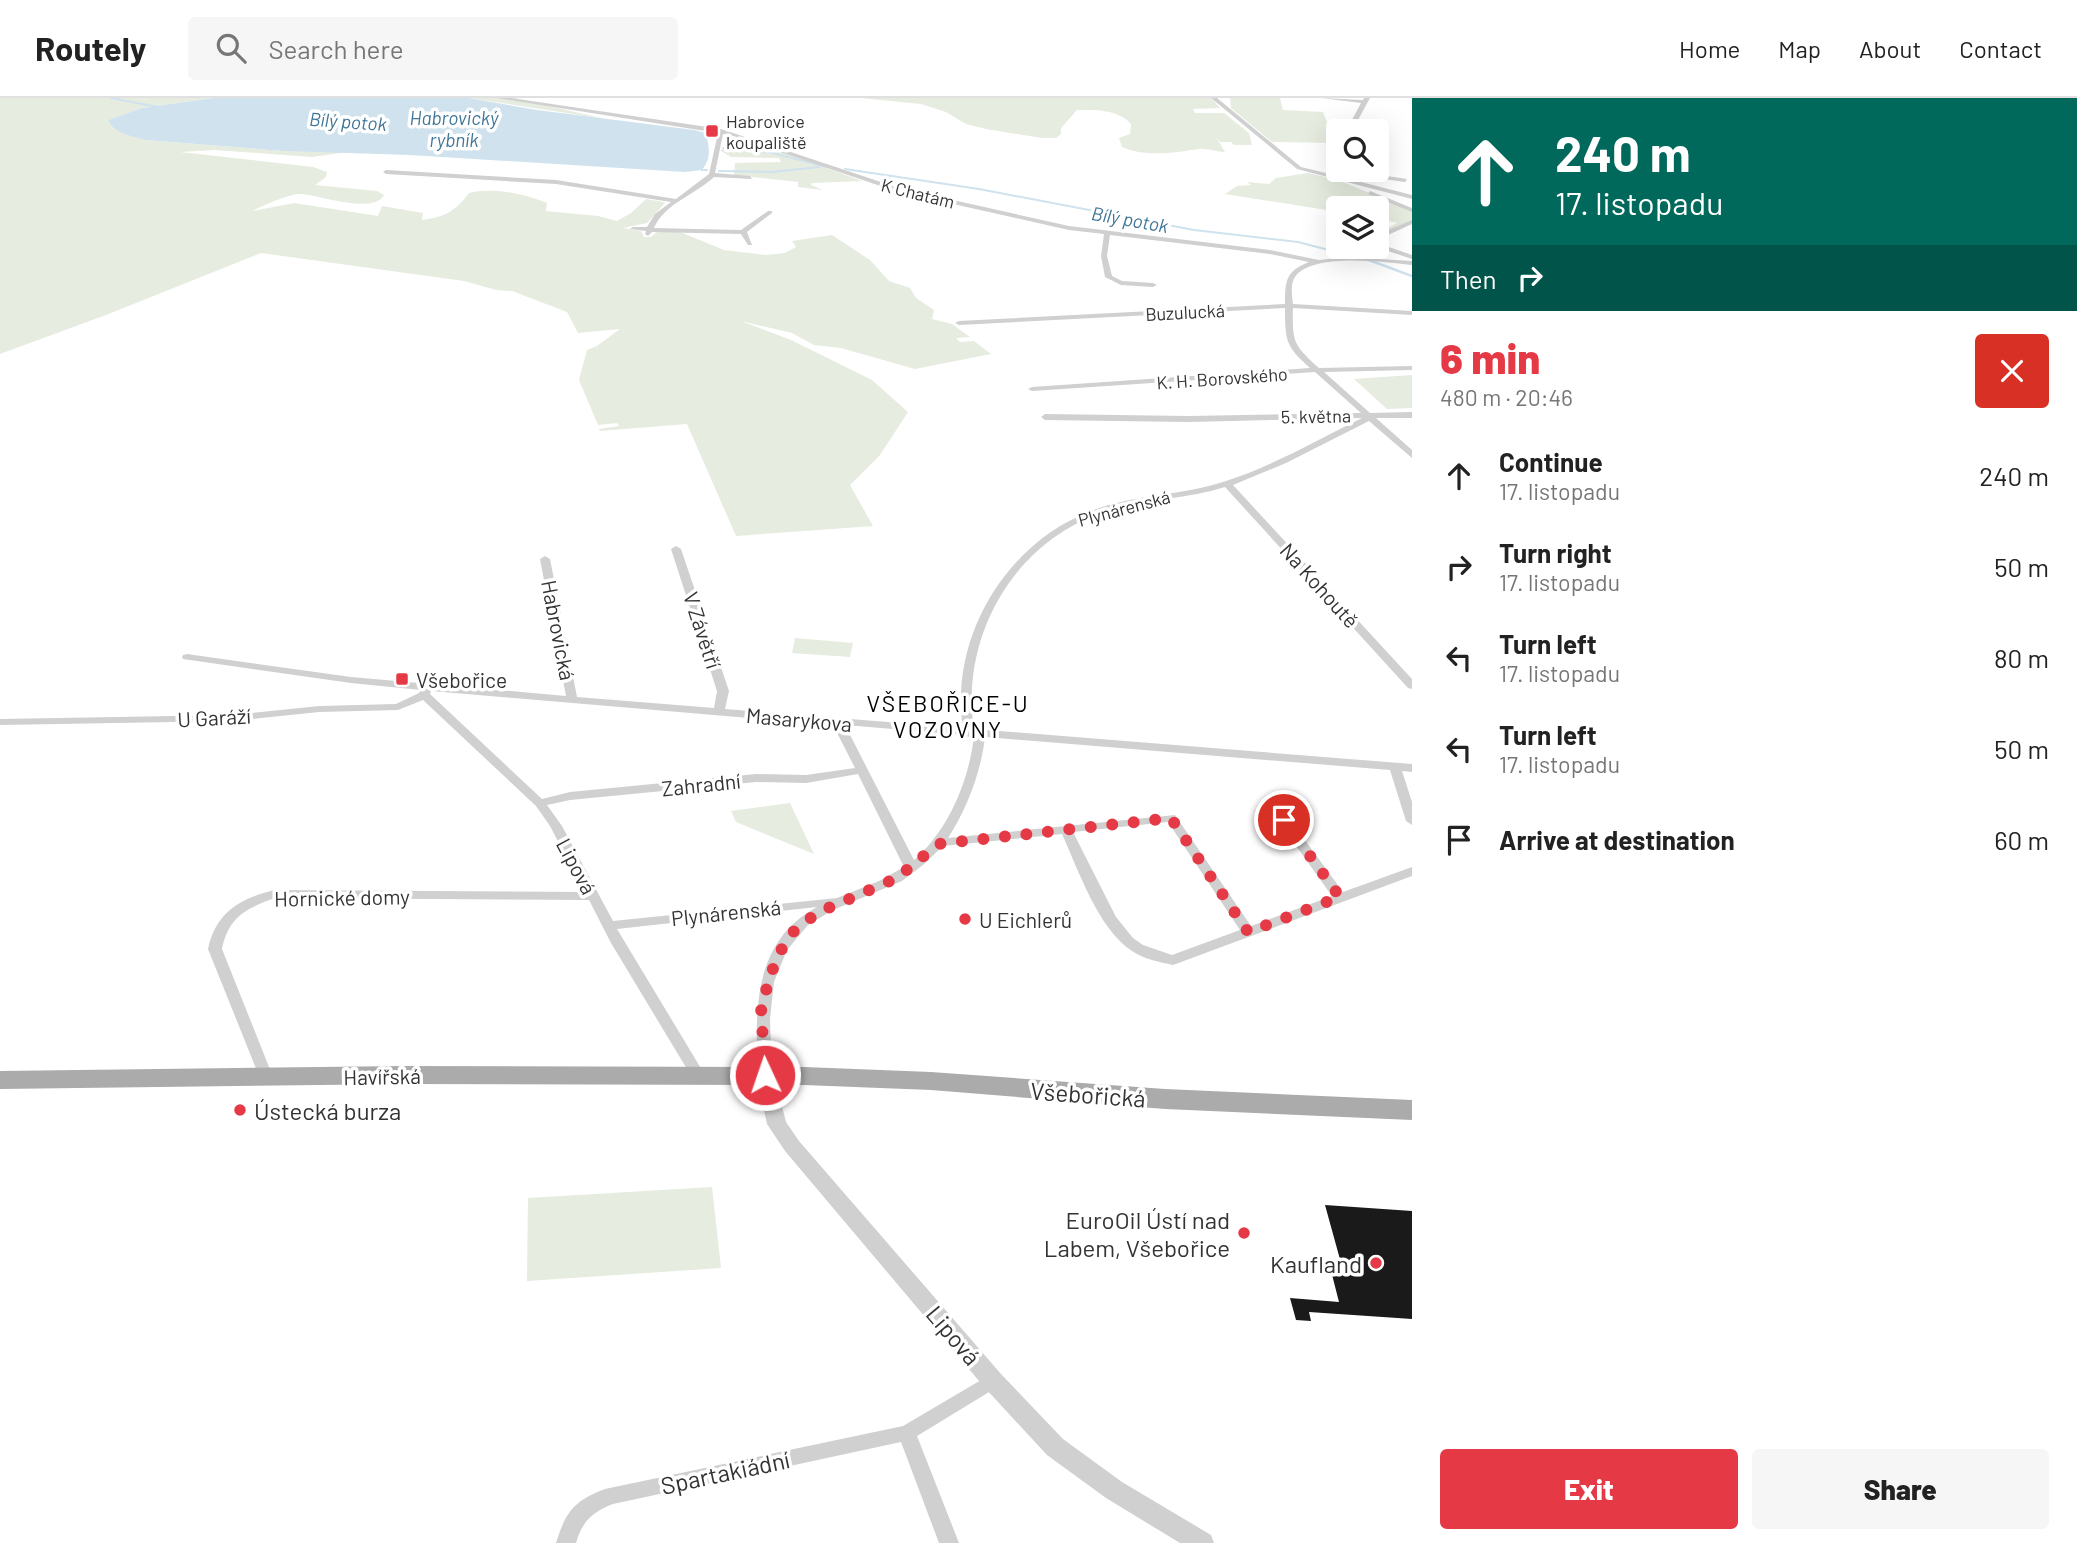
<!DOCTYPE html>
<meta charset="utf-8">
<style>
body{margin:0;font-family:Barlow,sans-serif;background:#f6f6f6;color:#222;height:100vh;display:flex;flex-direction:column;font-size:26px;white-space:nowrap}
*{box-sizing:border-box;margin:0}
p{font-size:23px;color:#767676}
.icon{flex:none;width:38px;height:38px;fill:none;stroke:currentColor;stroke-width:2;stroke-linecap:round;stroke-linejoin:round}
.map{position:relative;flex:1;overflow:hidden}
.panel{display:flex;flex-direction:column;background:#fff;width:665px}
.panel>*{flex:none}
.guide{background:#00695c;color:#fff;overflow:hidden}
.buttons{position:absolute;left:1326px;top:21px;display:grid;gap:14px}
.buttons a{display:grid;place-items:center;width:63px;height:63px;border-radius:7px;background:#fff;box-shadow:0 7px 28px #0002;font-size:35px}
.pin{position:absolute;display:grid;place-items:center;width:60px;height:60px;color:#fff;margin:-30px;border:4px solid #fff;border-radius:50%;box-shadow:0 2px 7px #0007}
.me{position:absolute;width:77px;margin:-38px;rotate:357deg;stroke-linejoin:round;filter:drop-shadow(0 0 5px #0008)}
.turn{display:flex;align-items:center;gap:24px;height:147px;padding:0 28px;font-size:32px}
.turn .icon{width:91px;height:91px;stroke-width:2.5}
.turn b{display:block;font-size:49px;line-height:60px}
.then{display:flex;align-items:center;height:66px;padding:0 28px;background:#0003;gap:14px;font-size:26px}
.round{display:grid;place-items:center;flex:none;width:74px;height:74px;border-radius:7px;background:#f6f6f6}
.summary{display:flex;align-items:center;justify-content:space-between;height:119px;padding:0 28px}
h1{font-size:42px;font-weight:800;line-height:52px;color:#e63946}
.button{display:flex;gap:14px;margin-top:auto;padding:14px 28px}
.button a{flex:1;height:80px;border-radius:7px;background:#e63946;color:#fff;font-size:28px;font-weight:800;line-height:80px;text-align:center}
.button a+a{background:#f6f6f6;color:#222}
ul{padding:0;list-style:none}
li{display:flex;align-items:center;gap:21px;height:91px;padding:0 28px}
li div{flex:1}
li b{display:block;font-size:26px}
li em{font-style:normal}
header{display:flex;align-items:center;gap:42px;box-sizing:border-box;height:98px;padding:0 35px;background:#fff;border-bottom:2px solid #e0e0e0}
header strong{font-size:33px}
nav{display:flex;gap:38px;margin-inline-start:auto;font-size:24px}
.search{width:490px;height:63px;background:#f6f6f6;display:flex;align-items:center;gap:18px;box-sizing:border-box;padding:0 24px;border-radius:7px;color:#767676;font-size:26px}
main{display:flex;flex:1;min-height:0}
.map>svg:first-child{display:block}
.green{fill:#e6ecdf}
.water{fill:#cfe2ee}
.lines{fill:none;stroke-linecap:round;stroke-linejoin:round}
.stream-far1{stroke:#cfe2ee;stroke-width:2}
.stream{stroke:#cfe2ee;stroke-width:2.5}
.building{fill:#1a1a1a}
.minor{fill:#d0d0d0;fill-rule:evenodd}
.tertiary{fill:#d0d0d0;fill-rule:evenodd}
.primary{fill:#ababab;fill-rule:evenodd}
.route{stroke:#e63946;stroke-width:12;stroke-dasharray:0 21.6}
.poi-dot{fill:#e63946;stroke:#fff;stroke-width:2.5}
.labels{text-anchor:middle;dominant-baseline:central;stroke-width:7;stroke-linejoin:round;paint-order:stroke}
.far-poi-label{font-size:18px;fill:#333;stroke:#fff;text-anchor:start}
.far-street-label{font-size:18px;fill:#333;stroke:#fff}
.far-water-label{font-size:19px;font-style:italic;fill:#3f7597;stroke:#fff}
.street-label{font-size:21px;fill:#333;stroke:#fff}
.poi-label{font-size:21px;fill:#333;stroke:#fff;text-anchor:start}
.neighbourhood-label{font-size:23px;letter-spacing:2px;fill:#000;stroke:#fff}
.near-street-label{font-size:24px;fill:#333;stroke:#fff}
.near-poi-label{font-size:24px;fill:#333;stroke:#fff;text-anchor:end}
</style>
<header>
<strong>Routely</strong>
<div class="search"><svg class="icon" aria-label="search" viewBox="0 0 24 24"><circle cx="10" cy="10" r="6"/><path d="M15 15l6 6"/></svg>Search here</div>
<nav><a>Home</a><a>Map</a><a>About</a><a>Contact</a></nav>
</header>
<main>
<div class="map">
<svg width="1412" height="1445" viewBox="0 0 1412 1445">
<rect width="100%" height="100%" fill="#fff"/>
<g class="green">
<path d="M0 0H213L142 10 108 22 146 42 283 53 348 54 312 59 215 52 180 54 313 69 327 74 326 79 315 87 377 93 384 97C372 118 316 95 298 96 287 97 261 108 253 113L294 105 378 118 382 108 423 115 422 122C444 119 455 114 469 95 493 89 526 96 547 105L546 113 598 118 617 123 631 115 646 101 663 104 665 105 647 125 623 130 641 133 644 139H651L657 134H680L724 152 766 157 785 155 796 149 792 143 832 137 870 162 889 183 910 190 916 200 934 212 932 221 952 226 970 239 956 240 960 244 974 243 991 256 915 271 841 250 814 247 792 235 741 223 791 242 872 282 908 314 880 357 850 387 873 428 736 438 687 326 600 333 599 331 619 328 617 325 598 327 579 282 587 252 597 248 620 231 578 235 567 214 512 193 496 192 464 183 261 155 106 217 0 256Z"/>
<polygon points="469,0 515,0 605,21"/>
<path d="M861 0H1211L1220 10 1193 11 1195 15H1224L1249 35 1252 47H1234L1231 44H1220L1216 39 1225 54C1216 54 1207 50 1198 51 1175 55 1144 59 1122 49L1119 40 1130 36 1131 26C1118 11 1095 12 1077 12L1061 30V36L1056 40H1042L986 31 966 26 946 14 921 6Z"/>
<polygon points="1230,0 1280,0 1283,12 1323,14 1335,45 1272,44 1231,10"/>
<polygon points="722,49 775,51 862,83 812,85 811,87 823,92 798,89 798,84 734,77 735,65 781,64 779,60 731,59 721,53"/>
<polygon points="1308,75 1338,82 1412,113 1412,123 1377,137 1397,125 1377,120 1377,110 1339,110 1339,114 1225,96 1237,88 1251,87 1247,84 1269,86 1276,80"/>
<polygon points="1412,277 1412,310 1387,311 1354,281"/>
<polygon points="795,540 853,545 850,559 792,555"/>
<polygon points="790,705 814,756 736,724 731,713"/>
<polygon points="712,1089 721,1170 527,1183 528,1100"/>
</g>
<path class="water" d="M213 0H469L537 12 694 32 706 35C709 50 712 59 702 72L685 74 410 57 283 53 146 42C132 38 115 36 108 22L142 10Z"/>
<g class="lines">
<g class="stream-far1">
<polyline points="111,0 158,9"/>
<polyline points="724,50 769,54 827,69"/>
<polyline points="845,71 979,91 1194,132 1298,144 1375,164"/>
<polyline points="702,72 707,72"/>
<polyline points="719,73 772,74 819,69"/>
</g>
<polyline class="stream" points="1369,162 1412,178"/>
</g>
<polygon class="building" points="1325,1107 1412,1113 1412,1221 1309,1214 1311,1223 1296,1222 1290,1200 1339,1204 1329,1165 1341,1165"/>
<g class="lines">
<g class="minor">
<path d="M497 0H511L721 31 899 90 1069 128 1270 152 1319 162 1348 159 1412 163V167C1386 164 1312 154 1295 179 1290 186 1292 198 1293 206L1412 213V217L1293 210C1292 245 1294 247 1319 270L1412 268V272L1324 274 1370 315 1412 314V320H1376L1412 352V360L1369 323 1286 365 1233 387 1412 581V591L1408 590 1225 389C1184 402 1139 401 1099 416 1012 447 960 541 974 631L1412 666V674L1402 673 1412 704V727L1406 723 1390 672 985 639C981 674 967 711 948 740L1175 717 1251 828 1332 798 1264 703 1270 699 1274 700 1343 794 1412 769V778L1173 867C1159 864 1144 861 1132 853 1098 831 1078 771 1062 736L943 748 923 767 902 783 833 812 808 827 787 852 774 884 770 921 772 977 770 981 765 982 760 981 758 977C755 914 752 844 817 809L617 831 705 977 703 981 698 982 693 981 611 845 589 802 275 800C246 810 228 820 222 851L273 979 271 983 266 984 261 983 208 851C216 814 240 801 274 792L584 794 550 728 536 708 423 602 398 612 319 614 232 623 0 627V621L232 617 319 608 396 606 419 595 421 592 351 585 183 561 182 559 183 557 187 556 351 579 566 598 540 461 545 458 550 461 577 599 714 610 717 593 671 451 676 448 681 451 729 593 725 611 963 630C949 540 1006 445 1091 413 1134 396 1182 398 1226 383 1273 368 1317 342 1362 320L1188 324 1045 322 1041 319 1045 316 1188 318 1361 315 1315 274 1032 293 1028 291 1032 289 1310 270C1286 248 1285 244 1285 210L959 227 955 225 959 223 1285 206C1285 182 1286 173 1309 164L1270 156 1110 137 1107 158 1112 178 1122 183 1153 185 1157 187 1153 189 1121 187 1105 179 1101 158 1104 136 1069 132 895 93 733 38 723 36 715 75 750 78 752 81 714 79C695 97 665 105 654 130L741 132 768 113H772V115L747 134 752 147H748L741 136 652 134 648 138 645 136 646 133 630 131 633 129H647L655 116 671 104 556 86 386 76 383 74 386 72 556 82 676 101 709 76 718 35ZM431 593 833 627 855 670 806 677 756 676 570 694 542 701 430 596ZM845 627 964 637 969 639 974 638C969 683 948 733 914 762ZM858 676 904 769 879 783 837 800 613 823 562 728 547 707 570 702 756 684 806 685ZM1168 724 1240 832 1172 857 1143 847 1133 840 1116 819 1073 734Z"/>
<polygon points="1211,0 1217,0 1301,69 1338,78 1354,73 1407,81 1405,84 1354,77 1345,80 1412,97 1412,101 1297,71"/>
<polygon points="1321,0 1363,2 1364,0 1370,0 1352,33 1346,33 1361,5"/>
<polygon points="1370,93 1412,110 1412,114 1368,96"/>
<polygon points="1412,122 1412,126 1377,142 1377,137"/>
<polygon points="1377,145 1412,157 1412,161 1376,149 1377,149"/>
<path d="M993 1275 999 1278 1002 1283 999 1288 917 1338 959 1445H939L901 1344 613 1406C592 1414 582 1424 576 1445H556C566 1413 574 1403 605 1391L903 1328Z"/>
</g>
<polygon class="tertiary" points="765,970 772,972 774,977 786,1024 799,1043 1001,1276 1063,1341 1122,1384 1211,1437 1214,1445 1180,1445 1106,1400 1047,1357 985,1290 785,1053 767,1026 756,977 758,972"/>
<polygon class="primary" points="405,968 804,969 931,974 1165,991 1412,1002 1412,1022 1165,1011 931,992 804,987 405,986 0,991 0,973"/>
</g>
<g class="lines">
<polyline class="route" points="765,977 761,909 771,876 778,857 793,834 817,815 897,780 938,746 1171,720 1248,834 1340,799 1284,722"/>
</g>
<g class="poi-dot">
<rect x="705" y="26" width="14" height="14" rx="3.5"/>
<rect x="395" y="574" width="14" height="14" rx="3.5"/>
<circle cx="965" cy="821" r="7"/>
<circle cx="240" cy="1012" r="7"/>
<circle cx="1244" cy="1135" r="7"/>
<circle cx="1376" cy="1165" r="7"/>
</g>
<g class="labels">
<g class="far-poi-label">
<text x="726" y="23">Habrovice<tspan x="726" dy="21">koupaliště</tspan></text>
</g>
<g class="far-street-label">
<text transform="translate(918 95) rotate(14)">K Chatám</text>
<text transform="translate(1185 214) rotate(-3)">Buzulucká</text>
<text transform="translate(1222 280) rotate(-4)">K. H. Borovského</text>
<text transform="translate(1316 318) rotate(-1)">5. května</text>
<text transform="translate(1124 410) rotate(-15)">Plynárenská</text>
</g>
<g class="far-water-label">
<text x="454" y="19">Habrovický<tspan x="454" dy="22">rybník</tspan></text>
<text transform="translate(348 23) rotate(4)">Bílý potok</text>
<text transform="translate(1130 121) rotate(10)">Bílý potok</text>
</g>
<g class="street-label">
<text transform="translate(1320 487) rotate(48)">Na Kohoutě</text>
<text transform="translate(559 532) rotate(79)">Habrovická</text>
<text transform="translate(703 532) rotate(72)">V Závětří</text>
<text transform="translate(214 619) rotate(-3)">U Garáží</text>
<text transform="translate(799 621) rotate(5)">Masarykova</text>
<text transform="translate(701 686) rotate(-6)">Zahradní</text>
<text transform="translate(577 768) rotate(62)">Lipová</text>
<text transform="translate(342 799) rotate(-1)">Hornické domy</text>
<text transform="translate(726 814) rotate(-6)">Plynárenská</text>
<text transform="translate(382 978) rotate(-1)">Havířská</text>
</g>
<g class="poi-label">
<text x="416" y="581">Všebořice</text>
<text x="979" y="821">U Eichlerů</text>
</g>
<g class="neighbourhood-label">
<text x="948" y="605">VŠEBOŘICE-U<tspan x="948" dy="26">VOZOVNY</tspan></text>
</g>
<g class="near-street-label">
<text transform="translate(1088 996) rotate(4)">Všebořická</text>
<text transform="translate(954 1237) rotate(50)">Lipová</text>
<text transform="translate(725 1374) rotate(-12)">Spartakiádní</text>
</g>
<g class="near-poi-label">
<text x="254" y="1012" text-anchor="start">Ústecká burza</text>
<text x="1230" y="1121">EuroOil Ústí nad<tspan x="1230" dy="28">Labem, Všebořice</tspan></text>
<text x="1362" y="1165">Kaufland</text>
</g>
</g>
</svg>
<div class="buttons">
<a><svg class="icon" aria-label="search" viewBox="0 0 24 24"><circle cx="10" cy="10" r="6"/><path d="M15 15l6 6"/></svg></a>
<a><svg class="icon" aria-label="layers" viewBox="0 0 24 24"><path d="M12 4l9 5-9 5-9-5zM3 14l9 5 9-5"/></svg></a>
</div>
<div class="pin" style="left:1284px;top:722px;background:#d93025"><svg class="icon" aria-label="arrive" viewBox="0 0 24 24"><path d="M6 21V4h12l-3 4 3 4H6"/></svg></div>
<svg class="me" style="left:765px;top:977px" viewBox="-20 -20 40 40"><circle r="17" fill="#e63946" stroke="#fff" stroke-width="3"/><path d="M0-11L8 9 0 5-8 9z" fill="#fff"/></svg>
</div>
<section class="panel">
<div class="guide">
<div class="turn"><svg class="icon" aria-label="ahead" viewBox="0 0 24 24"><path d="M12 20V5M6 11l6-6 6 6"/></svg><div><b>240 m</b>17. listopadu</div></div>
<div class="then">Then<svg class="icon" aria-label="right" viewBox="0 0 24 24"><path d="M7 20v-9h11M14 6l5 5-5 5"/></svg></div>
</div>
<div class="summary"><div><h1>6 min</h1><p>480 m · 20:46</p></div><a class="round" style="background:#d93025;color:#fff"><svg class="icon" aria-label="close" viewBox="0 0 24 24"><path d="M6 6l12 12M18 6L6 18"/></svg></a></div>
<ul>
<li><svg class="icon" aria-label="ahead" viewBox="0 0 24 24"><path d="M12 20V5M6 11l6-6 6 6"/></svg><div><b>Continue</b><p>17. listopadu</p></div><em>240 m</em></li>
<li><svg class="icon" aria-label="right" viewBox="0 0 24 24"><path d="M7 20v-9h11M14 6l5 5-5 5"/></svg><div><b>Turn right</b><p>17. listopadu</p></div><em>50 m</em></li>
<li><svg class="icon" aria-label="left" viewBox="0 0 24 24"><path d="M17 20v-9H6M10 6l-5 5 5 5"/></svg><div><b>Turn left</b><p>17. listopadu</p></div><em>80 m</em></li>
<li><svg class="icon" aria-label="left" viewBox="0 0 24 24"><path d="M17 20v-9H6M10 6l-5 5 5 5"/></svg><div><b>Turn left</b><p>17. listopadu</p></div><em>50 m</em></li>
<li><svg class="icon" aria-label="arrive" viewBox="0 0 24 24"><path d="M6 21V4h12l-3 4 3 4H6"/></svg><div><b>Arrive at destination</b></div><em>60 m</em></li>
</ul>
<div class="button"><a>Exit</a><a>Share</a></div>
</section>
</main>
